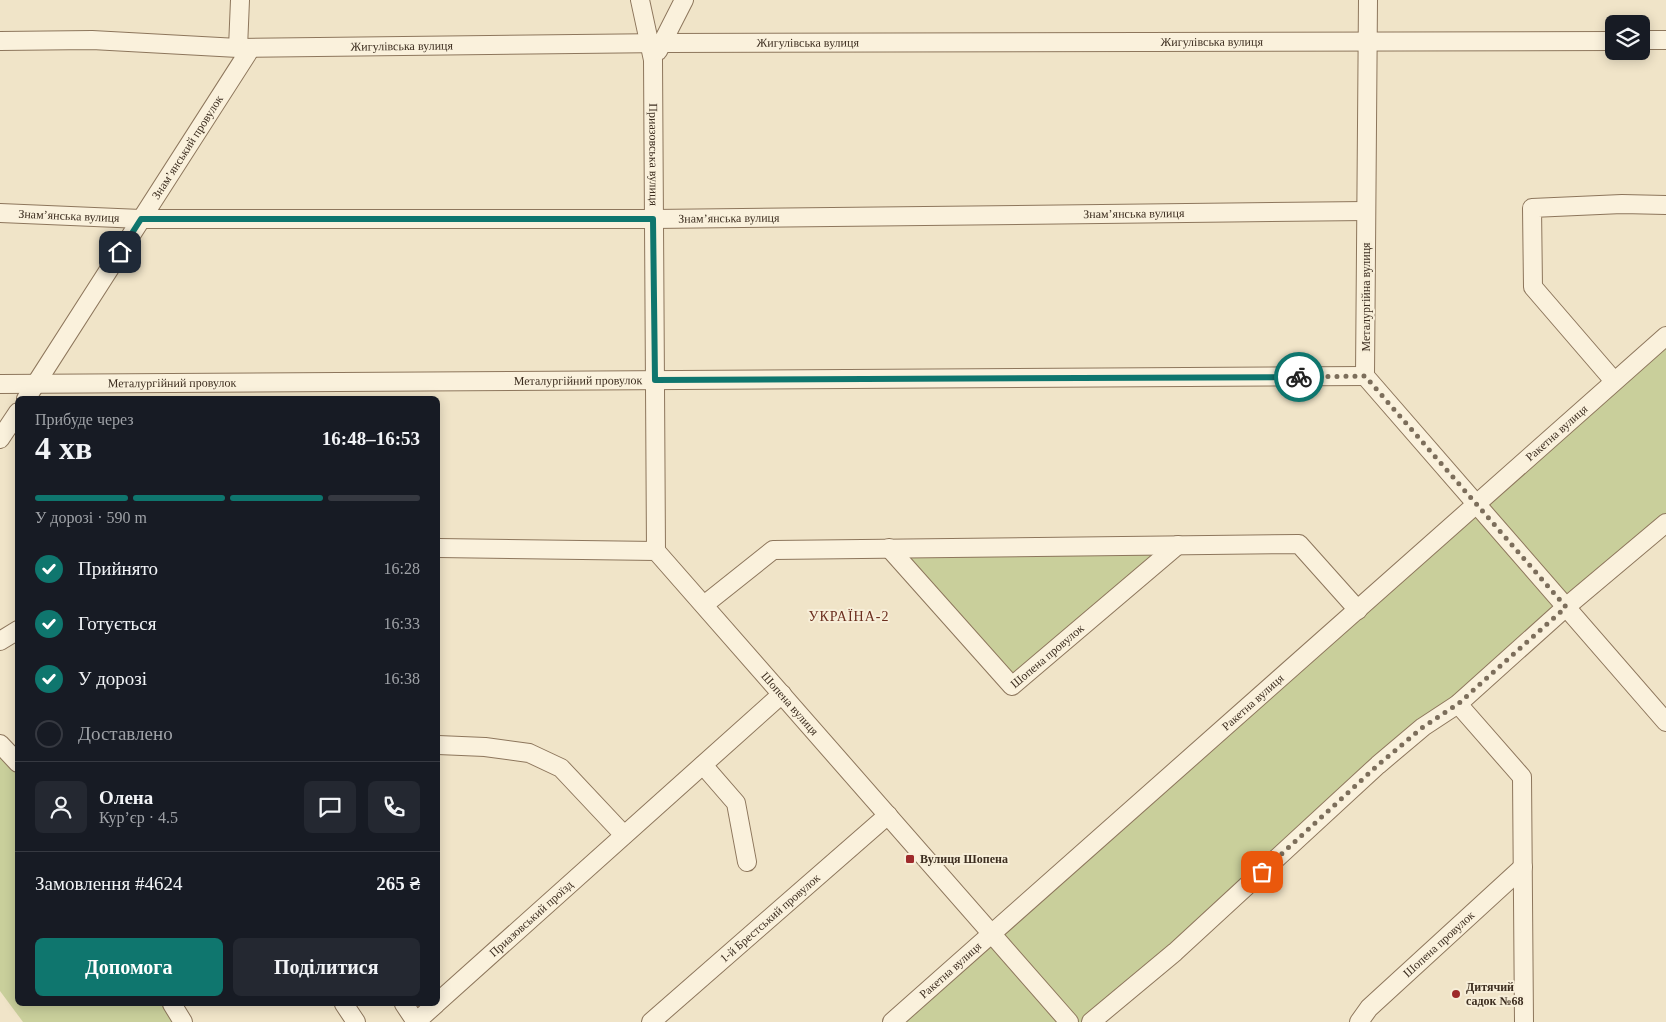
<!DOCTYPE html>
<html lang="uk">
<head>
<meta charset="utf-8">
<style>
	:root { --surface:#171b24; --page:#242831; --text:#f1f3f6; --muted:#9ea1a6; --line:#363941; --accent:#0f766e }
	body { margin:0; font-family:Georgia,serif; background:var(--page); color:var(--text); height:100vh; display:flex; flex-direction:column; font-size:19px; white-space:nowrap }
	* { box-sizing:border-box; margin:0 }
	p { font-size:16px; color:var(--muted) }
	.icon { flex:none; width:28px; height:28px; fill:none; stroke:currentColor; stroke-width:2; stroke-linecap:round; stroke-linejoin:round }
	.map { position:relative; flex:1; overflow:hidden }
	.details { position:absolute; left:15px; top:396px; width:425px; height:610px; display:flex; flex-direction:column; background:var(--surface); border-radius:8px; box-shadow:0 2px 12px #0003 }
	.details>* { flex:none }
	.controls { position:absolute; left:1605px; top:15px; display:grid; gap:10px }
	.controls a { display:grid; place-items:center; width:45px; height:45px; border-radius:8px; background:var(--surface); box-shadow:0 2px 12px #0003; font-size:25px }
	.pin { position:absolute; display:grid; place-items:center; width:42px; height:42px; color:#fff; margin:-21px; border-radius:10px; box-shadow:0 2px 8px #0006 }
	.courier { position:absolute; display:grid; place-items:center; width:50px; height:50px; margin:-25px; border:4px solid #0f766e; border-radius:50%; background:#fff; color:#222; box-shadow:0 1px 6px #0007 }
	.overview em { font-style:normal; font-weight:700 }
	.overview div { display:flex; flex-direction:column-reverse }
	.overview { display:flex; align-items:center; justify-content:space-between; height:85px; padding:0 20px }
	h1 { font-size:32px; font-weight:700; line-height:38px }
	.bar { display:grid; grid-template-columns:repeat(4,1fr); gap:8px 5px; align-content:center; height:60px; padding:0 20px }
	.bar i { height:6px; border-radius:4px; background:var(--line) }
	.bar .active { background:var(--accent) }
	.bar p { grid-column:span 4 }
	.line { display:flex; align-items:center; gap:12px; padding:0 20px; border-top:1px solid var(--line) }
	.line div { flex:1 }
	.round { display:grid; place-items:center; flex:none; width:52px; height:52px; border-radius:8px; background:var(--page) }
	ol { padding:0 20px; list-style:none }
	li { display:flex; align-items:center; gap:15px; height:55px }
	li p { margin-inline-start:auto }
	li .icon { padding:5px; border-radius:50%; background:var(--accent); color:#fff; stroke-width:4 }
	li:last-child { color:var(--muted) }
	li i { width:28px; height:28px; border:2px solid var(--line); border-radius:50% }
	.primary-button { display:flex; gap:10px; margin-top:auto; padding:10px 20px }
	.primary-button a { flex:1; height:58px; border-radius:8px; background:var(--accent); color:#fff; font-size:20px; font-weight:700; line-height:58px; text-align:center }
	.primary-button a+a { background:var(--page); color:var(--text) }
	.map>svg:first-child { display:block }
	.green { fill:#c9cf9b }
	.lines { fill:none; stroke-linecap:round; stroke-linejoin:round }
	.minor-casing { stroke:#8d765c; stroke-width:20 }
	.minor { stroke:#faf1dc; stroke-width:18 }
	.done { stroke:#7c6e5b; stroke-width:5; stroke-dasharray:0 9 }
	.route { stroke:#0f766e; stroke-width:6 }
	.poi-dot { fill:#9e2a2b; stroke:#f7eed8; stroke-width:2 }
	.labels { text-anchor:middle; stroke-width:4; stroke-linejoin:round; paint-order:stroke }
	.street-label { font-size:12px; fill:#3d2e20; stroke:#f7eed8 }
	.poi-label { font-size:12px; font-weight:bold; fill:#3d2e20; stroke:#f7eed8; text-anchor:start }
	.neighbourhood-label { font-size:14px; letter-spacing:1px; fill:#6b2e1e; stroke:#f7eed8 }
</style>
</head>
<body>
<div class="map">
<svg width="1666" height="1022" viewBox="0 0 1666 1022">
	<rect width="100%" height="100%" fill="#f0e4c8"/>
	<!-- green -->
	<path class="green" d="M 1666,344 L 1666,517 L 1157,960 L 1081,1022 L 904,1022 Z
		M 1156,553 L 1013,675 L 907,556 Z
		M 0,753 L 17,772 L 18,1004 L 165,1004 L 177,1022 L 23,1022 L 0,991 Z"/>
	<g class="lines">
		<defs>
			<g id="minor">
				<path id="s1" d="M 640,0 L 653,60 L 656,551"/>
				<path d="M 1368,0 L 1365,376 L 1666,722"/>
				<path d="M 1641,40 L 1666,40"/>
				<path id="s2" d="M 0,41 L 92,40 L 238,48 L 666,43 L 1614,41"/>
				<path d="M 238,48 L 240,0"/>
				<path d="M 658,51 L 684,0"/>
				<path id="s3" d="M 0,213 L 141,219 L 653,219 L 1366,211"/>
				<path d="M 1614,381 L 1533,287 L 1532,208 L 1622,204 L 1666,205"/>
				<path id="s4" d="M 0,384 L 1365,376"/>
				<path id="s5" d="M 26,399 L 251,48"/>
				<path d="M 0,439 L 18,412"/>
				<path id="s6" d="M 438,548 L 656,551 L 1069,1022"/>
				<path id="s7" d="M 889,548 L 1012,686 L 1178,545"/>
				<path d="M 704,605 L 773,550 L 1299,544 L 1358,610"/>
				<path d="M 0,641 L 18,630"/>
				<path d="M 1458,704 L 1522,777 L 1524,1022"/>
				<path d="M 0,744 L 18,763"/>
				<path d="M 438,745 L 485,747 L 529,753 L 561,768 L 624,835"/>
				<path d="M 703,765 L 736,803 L 747,862"/>
				<path id="s8" d="M 438,1002 L 782,694"/>
				<path d="M 172,1004 L 183,1022"/>
				<path d="M 344,1004 L 356,1022"/>
				<path d="M 404,1004 L 416,1022"/>
				<path d="M 416,1022 L 436,1004"/>
				<path id="s9" d="M 651,1022 L 888,815"/>
				<path id="s10" d="M 892,1022 L 1666,336"/>
				<path d="M 1091,1022 L 1175,952 L 1378,765 L 1423,727 L 1458,704 L 1566,607 L 1666,523"/>
				<path id="s11" d="M 1359,1022 L 1369,1008 L 1523,867"/>
			</g>
		</defs>
		<!-- minor casing -->
		<use href="#minor" class="minor-casing"/>
		<!-- minor -->
		<use href="#minor" class="minor"/>
	</g>
	<g class="lines">
		<!-- done -->
		<path class="done" d="M 1262,872 L 1378,765 L 1423,727 L 1458,704 L 1566,607 L 1365,376 L 1299,377"/>
		<!-- route -->
		<path class="route" d="M 120,252 L 141,219 L 653,219 L 655,380 L 1299,377"/>
	</g>
	<!-- markers -->
	<g class="poi-dot">
		<rect x="905" y="854" width="10" height="10" rx="2.5"/>
		<circle cx="1456" cy="994" r="5"/>
	</g>
	<g class="labels">
		<!-- street labels -->
		<g class="street-label">
			<text dy="4" stroke="none"><textPath href="#s2" startOffset="1212">Жигулівська вулиця</textPath></text>
			<text dy="4" stroke="none"><textPath href="#s2" startOffset="808">Жигулівська вулиця</textPath></text>
			<text dy="4" stroke="none"><textPath href="#s2" startOffset="402">Жигулівська вулиця</textPath></text>
			<text dy="4" stroke="none"><textPath href="#s5" startOffset="299">Знам’янський провулок</textPath></text>
			<text dy="4" stroke="none"><textPath href="#s1" startOffset="156">Приазовська вулиця</textPath></text>
			<text dy="4" stroke="none"><textPath href="#s3" startOffset="1134">Знам’янська вулиця</textPath></text>
			<text dy="4" stroke="none"><textPath href="#s3" startOffset="69">Знам’янська вулиця</textPath></text>
			<text dy="4" stroke="none"><textPath href="#s3" startOffset="729">Знам’янська вулиця</textPath></text>
			<text transform="translate(1366 297) rotate(-90)" y="4">Металургійна вулиця</text>
			<text dy="4" stroke="none"><textPath href="#s4" startOffset="578">Металургійний провулок</textPath></text>
			<text dy="4" stroke="none"><textPath href="#s4" startOffset="172">Металургійний провулок</textPath></text>
			<text dy="4" stroke="none"><textPath href="#s10" startOffset="888">Ракетна вулиця</textPath></text>
			<text dy="4" stroke="none"><textPath href="#s7" startOffset="231">Шопена провулок</textPath></text>
			<text dy="4" stroke="none"><textPath href="#s10" startOffset="482">Ракетна вулиця</textPath></text>
			<text dy="4" stroke="none"><textPath href="#s6" startOffset="421">Шопена вулиця</textPath></text>
			<text dy="4" stroke="none"><textPath href="#s9" startOffset="158">1-й Брестський провулок</textPath></text>
			<text dy="4" stroke="none"><textPath href="#s8" startOffset="125">Приазовський проїзд</textPath></text>
			<text dy="4" stroke="none"><textPath href="#s11" startOffset="112">Шопена провулок</textPath></text>
			<text dy="4" stroke="none"><textPath href="#s10" startOffset="78">Ракетна вулиця</textPath></text>
		</g>
		<!-- poi labels -->
		<g class="poi-label">
			<text x="920" y="863">Вулиця Шопена</text>
			<text x="1466" y="991">Дитячий<tspan x="1466" dy="14">садок №68</tspan></text>
		</g>
		<!-- neighbourhood labels -->
		<g class="neighbourhood-label">
			<text x="849" y="621">УКРАЇНА-2</text>
		</g>
	</g>
</svg>
<div class="controls">
<a><svg class="icon" aria-label="layers" viewBox="0 0 24 24"><path d="M12 4l9 5-9 5-9-5zM3 14l9 5 9-5"/></svg></a>
</div>
<div class="pin" style="left:1262px;top:872px;background:#ea580c"><svg class="icon" aria-label="bag" viewBox="0 0 24 24"><path d="M5 8h14l-1 12H6zM9 8a3 3 0 0 1 6 0"/></svg></div>
<div class="pin" style="left:120px;top:252px;background:#1f2937"><svg class="icon" aria-label="home" viewBox="0 0 24 24"><path d="M3 11l9-7 9 7M6 9v11h12V9"/></svg></div>
<div class="courier" style="left:1299px;top:377px"><svg class="icon" aria-label="bike" viewBox="0 0 24 24"><circle cx="6" cy="16" r="4"/><circle cx="18" cy="16" r="4"/><path d="M6 16l4-8h5l3 8M10 8l3 8H6M13 5h3"/></svg></div>
<section class="details">
<div class="overview"><div><h1>4 хв</h1><p>Прибуде через</p></div><em>16:48–16:53</em></div>
<div class="bar"><i class="active"></i><i class="active"></i><i class="active"></i><i></i><p>У дорозі · 590 m</p></div>
<ol>
<li><svg class="icon" aria-label="check" viewBox="0 0 24 24"><path d="M5 12l5 5 9-10"/></svg>Прийнято<p>16:28</p></li>
<li><svg class="icon" aria-label="check" viewBox="0 0 24 24"><path d="M5 12l5 5 9-10"/></svg>Готується<p>16:33</p></li>
<li><svg class="icon" aria-label="check" viewBox="0 0 24 24"><path d="M5 12l5 5 9-10"/></svg>У дорозі<p>16:38</p></li>
<li><i></i>Доставлено</li>
</ol>
<div class="line" style="height:90px"><a class="round"><svg class="icon" aria-label="person" viewBox="0 0 24 24"><circle cx="12" cy="8" r="4"/><path d="M4 21q1-7 8-7t8 7"/></svg></a><div><b>Олена</b><p>Кур’єр · 4.5</p></div><a class="round"><svg class="icon" aria-label="chat" viewBox="0 0 24 24"><path d="M4 5h16v11H9l-5 4z"/></svg></a><a class="round"><svg class="icon" aria-label="phone" viewBox="0 0 24 24"><path d="M5 4h4l2 5-3 2q2 4 5 5l2-3 5 2v4C11 20 4 13 5 4z"/></svg></a></div>
<div class="line" style="height:65px"><div>Замовлення #4624</div><b>265 ₴</b></div>
<div class="primary-button"><a>Допомога</a><a>Поділитися</a></div>
</section>
</div>
</body>
</html>
